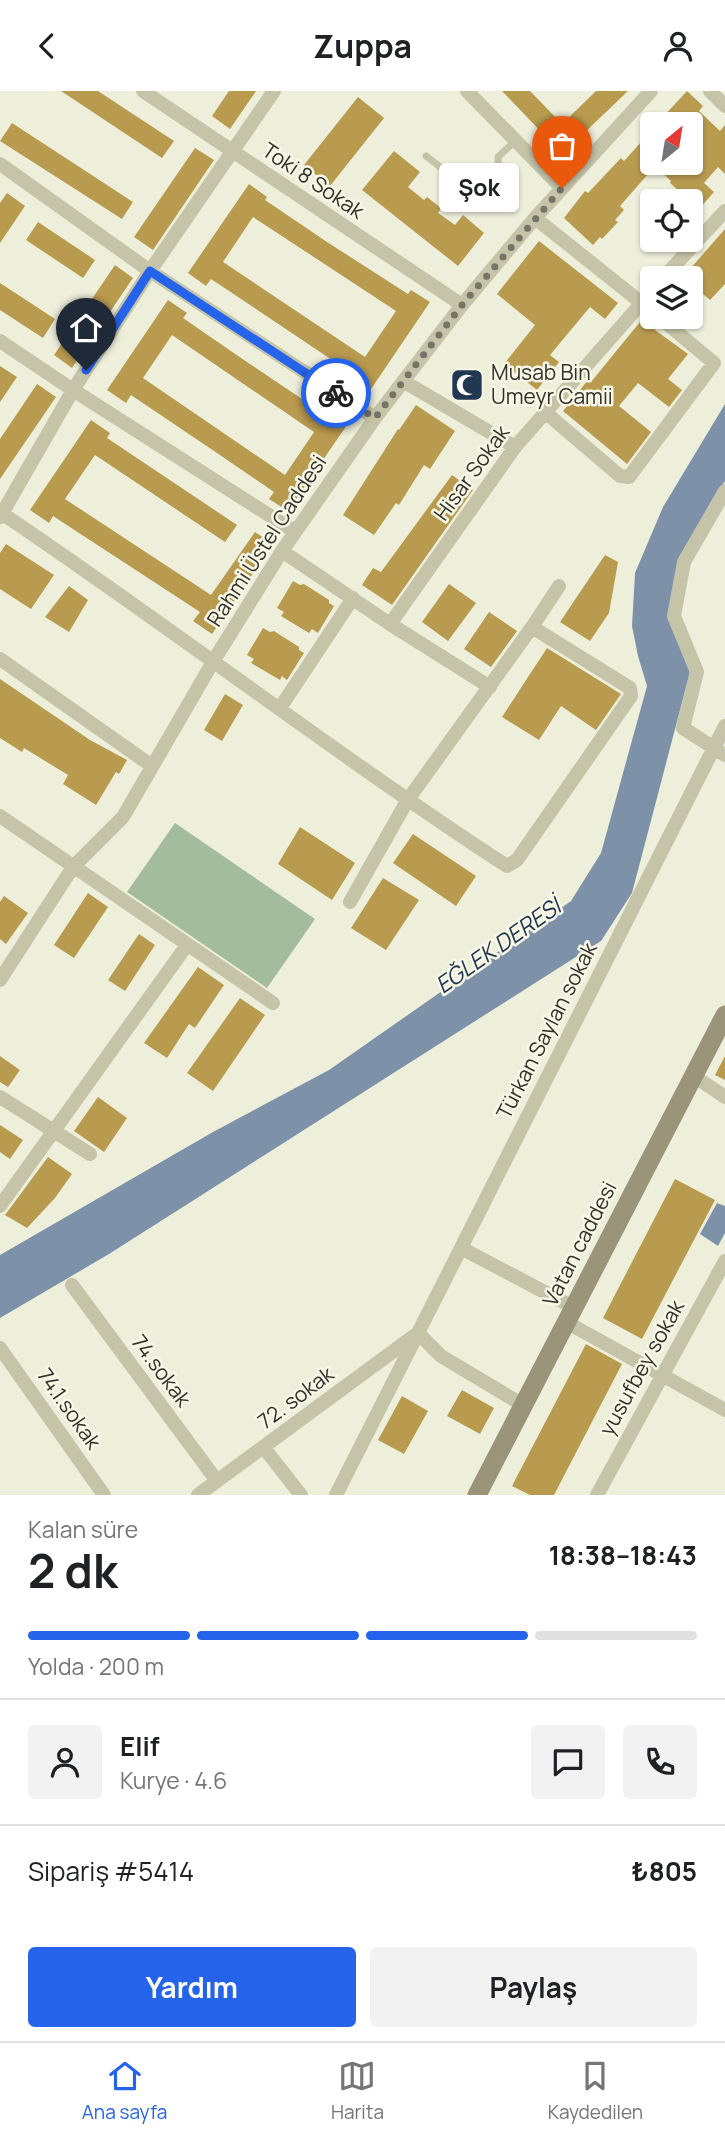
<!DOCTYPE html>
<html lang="tr">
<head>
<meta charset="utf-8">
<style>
	:root { --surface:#fff; --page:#f2f2f2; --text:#202124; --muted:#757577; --line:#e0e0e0; --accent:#2563eb }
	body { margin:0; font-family:Manrope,sans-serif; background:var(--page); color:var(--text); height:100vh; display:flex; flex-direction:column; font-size:26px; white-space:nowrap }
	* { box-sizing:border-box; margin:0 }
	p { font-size:23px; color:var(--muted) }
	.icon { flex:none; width:38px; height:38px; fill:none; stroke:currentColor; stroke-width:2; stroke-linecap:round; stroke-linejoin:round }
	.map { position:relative; height:1404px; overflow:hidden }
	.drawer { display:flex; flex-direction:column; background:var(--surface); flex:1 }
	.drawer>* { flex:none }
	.needle { width:46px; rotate:30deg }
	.controls { position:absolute; left:640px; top:21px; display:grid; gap:14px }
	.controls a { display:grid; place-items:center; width:63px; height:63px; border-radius:7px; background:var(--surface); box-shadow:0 2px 5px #0004; font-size:35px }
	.pin { position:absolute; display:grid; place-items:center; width:60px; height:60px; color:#fff; margin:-72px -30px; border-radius:50% 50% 50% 0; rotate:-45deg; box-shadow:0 0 7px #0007 }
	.pin .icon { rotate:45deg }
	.courier { position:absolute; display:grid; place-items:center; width:70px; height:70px; margin:-35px; border:5px solid #2563eb; border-radius:50%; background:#fff; color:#222; box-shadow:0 2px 9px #0007 }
	.bubble { position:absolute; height:49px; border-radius:7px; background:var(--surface); box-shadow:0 2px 5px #0004; font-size:23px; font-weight:700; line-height:49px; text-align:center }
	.headline em { font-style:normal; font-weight:700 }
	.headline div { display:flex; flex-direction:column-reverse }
	.headline { display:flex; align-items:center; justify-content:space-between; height:119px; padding:0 28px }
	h1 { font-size:46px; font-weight:700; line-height:52px }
	.bar { display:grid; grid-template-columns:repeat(4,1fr); gap:10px 7px; align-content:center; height:84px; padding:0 28px }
	.bar i { height:9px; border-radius:5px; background:var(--line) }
	.bar .active { background:var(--accent) }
	.bar p { grid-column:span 4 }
	.line { display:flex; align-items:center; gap:18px; padding:0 28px; border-top:2px solid var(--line) }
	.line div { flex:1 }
	.round { display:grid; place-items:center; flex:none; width:74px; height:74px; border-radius:7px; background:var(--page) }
	.action { display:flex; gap:14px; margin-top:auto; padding:14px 28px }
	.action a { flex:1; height:80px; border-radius:7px; background:var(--accent); color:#fff; font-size:28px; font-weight:700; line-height:80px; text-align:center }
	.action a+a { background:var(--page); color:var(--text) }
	header { display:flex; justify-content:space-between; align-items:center; height:91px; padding:0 28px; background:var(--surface); font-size:32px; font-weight:700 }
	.menu { display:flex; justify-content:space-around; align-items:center; height:98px; border-top:2px solid var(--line); background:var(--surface); font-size:19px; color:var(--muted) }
	.menu a { display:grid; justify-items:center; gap:4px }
	.menu .active { color:var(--accent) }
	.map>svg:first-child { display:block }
	.green { fill:#a3bc9d }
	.water { fill:#7d92a9 }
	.building { fill:#b99b4f; fill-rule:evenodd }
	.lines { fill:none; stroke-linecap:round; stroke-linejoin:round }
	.lane { stroke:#c5c4a8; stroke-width:7 }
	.street { stroke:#c5c4a8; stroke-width:14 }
	.secondary { stroke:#99947a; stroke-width:19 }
	.done { stroke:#747467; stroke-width:7; stroke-dasharray:0 12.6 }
	.route { stroke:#2563eb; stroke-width:9 }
	.labels { text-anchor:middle; stroke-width:5; stroke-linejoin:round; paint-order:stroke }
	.street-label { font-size:21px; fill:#333128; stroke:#f7f7e7 }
	.poi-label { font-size:21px; fill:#333128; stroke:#f7f7e7; text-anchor:start }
	.water-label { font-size:23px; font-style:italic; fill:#223750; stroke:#f7f7e7 }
</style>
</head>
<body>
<header><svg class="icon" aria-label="back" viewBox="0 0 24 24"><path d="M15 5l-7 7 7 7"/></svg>Zuppa<svg class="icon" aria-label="person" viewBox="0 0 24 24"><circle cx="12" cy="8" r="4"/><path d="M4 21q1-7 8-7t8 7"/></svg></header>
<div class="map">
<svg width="725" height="1404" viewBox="0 0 725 1404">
	<rect width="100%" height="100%" fill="#eeefdb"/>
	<!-- green -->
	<path class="green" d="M 175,732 L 315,828 L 267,897 L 127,801 Z"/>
	<!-- water -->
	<path class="water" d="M 725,313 L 725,390 L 708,418 L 669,525 L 690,581 L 632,802 L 601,850 L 109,1163 L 0,1227 L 0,1164 L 213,1041 L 329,979 L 571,810 L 601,762 L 647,595 L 638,565 L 632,535 L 635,482 L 663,416 Z
		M 717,1112 L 725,1115 L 725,1142 L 718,1155 L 700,1143 Z"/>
	<!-- building -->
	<path class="building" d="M 61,0 L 98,0 L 174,50 L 162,67 Z
		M 229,0 L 256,0 L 230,38 L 212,25 Z
		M 502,0 L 530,0 L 562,33 L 596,0 L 628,0 L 559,66 L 544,50 L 547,47 Z
		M 687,0 L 703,15 L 699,20 L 720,40 L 725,34 L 725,83 L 718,76 L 704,92 L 714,101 L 699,118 L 670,92 L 671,90 L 655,75 L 620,115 L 624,119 L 615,129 L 618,131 L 602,148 L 600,146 L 593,154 L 564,127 L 585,100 L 588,102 L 621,67 L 624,70 L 653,38 L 653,72 L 691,72 L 691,68 L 702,57 L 691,47 L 691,33 L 669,33 L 662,27 Z
		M 358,6 L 384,27 L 330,95 L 304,74 Z
		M 12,32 L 133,111 L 122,128 L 0,50 Z
		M 195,57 L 214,69 L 153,159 L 134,146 Z
		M 394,60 L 420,81 L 408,96 L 424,109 L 427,106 L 441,117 L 438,122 L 455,134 L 463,124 L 484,142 L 458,175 L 362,99 Z
		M 249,93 L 267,106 L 265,109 L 327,151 L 408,203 L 411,199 L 430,211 L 369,301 L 350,288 L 353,283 L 211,188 L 206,195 L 188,182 ZM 253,126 L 396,220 L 365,266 L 223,171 Z
		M 7,102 L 25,115 L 0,152 L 0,112 Z
		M 38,131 L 95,169 L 83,187 L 26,149 Z
		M 725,138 L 725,193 L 710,209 L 691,193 L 691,187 L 682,187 Z
		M 539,150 L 618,212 L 605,228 L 590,216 L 550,264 L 559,271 L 537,299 L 504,273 L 535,234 L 497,203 Z
		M 115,174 L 133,187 L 72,277 L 54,264 Z
		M 0,192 L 55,228 L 43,247 L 0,219 Z
		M 168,209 L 187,222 L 183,227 L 241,267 L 326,324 L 330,318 L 349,331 L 288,420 L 269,408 L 274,401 L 217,362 L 131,304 L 126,312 L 107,299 ZM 172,244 L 314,341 L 285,384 L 143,287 Z
		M 644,226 L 657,237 L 655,239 L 688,263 L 668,288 L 682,299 L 669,316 L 638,292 L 619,315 L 651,341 L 627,373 L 563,320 L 588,289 L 591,291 Z
		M 0,275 L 17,286 L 0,311 Z
		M 458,279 L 476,280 L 476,308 L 457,308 Z
		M 37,293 L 56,306 L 0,388 L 0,348 Z
		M 416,314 L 455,340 L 430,378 L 424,374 L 399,414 L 396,412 L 374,444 L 343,424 L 398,338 L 399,339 Z
		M 91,329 L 110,342 L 107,347 L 237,434 L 225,451 L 95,364 L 65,408 L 211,504 L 255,441 L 273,453 L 212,543 L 193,530 L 200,521 L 53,425 L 49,432 L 30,419 Z
		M 452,384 L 473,399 L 392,514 L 362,494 L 373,477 L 381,481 Z
		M 6,453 L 54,484 L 31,518 L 0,498 L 0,462 Z
		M 605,464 L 618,471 L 609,522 L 590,550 L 560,531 Z
		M 293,490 L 300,494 L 304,493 L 329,509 L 329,512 L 334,515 L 318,542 L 312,538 L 309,542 L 281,525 L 284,521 L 277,517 Z
		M 449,493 L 476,512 L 448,550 L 422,531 Z
		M 69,495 L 88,509 L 69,541 L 45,526 Z
		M 489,521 L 517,540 L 491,576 L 464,558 Z
		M 263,537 L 270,541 L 274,540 L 299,556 L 299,559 L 304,562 L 287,589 L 282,585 L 280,589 L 251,572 L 254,568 L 247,564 Z
		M 547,557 L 621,603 L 596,639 L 561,615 L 539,649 L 502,626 Z
		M 0,588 L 90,649 L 127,669 L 119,683 L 116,681 L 96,714 L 63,693 L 68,684 L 24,657 L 22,661 L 0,647 Z
		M 225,603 L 243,614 L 222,650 L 204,639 Z
		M 300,736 L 355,772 L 332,809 L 278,773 Z
		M 413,743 L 476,785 L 456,815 L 393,772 Z
		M 383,787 L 419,809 L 386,859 L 351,837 Z
		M 88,802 L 108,816 L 74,867 L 54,854 Z
		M 4,805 L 28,822 L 6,853 L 0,848 L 0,811 Z
		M 139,843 L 155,854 L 125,900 L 108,889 Z
		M 198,876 L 224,894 L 195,937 L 189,933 L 167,967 L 144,952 Z
		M 240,907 L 265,924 L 213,1000 L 187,982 Z
		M 0,965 L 20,979 L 8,996 L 0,991 Z
		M 725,965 L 725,989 L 715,984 Z
		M 98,1006 L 127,1027 L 104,1061 L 74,1040 Z
		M 0,1034 L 23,1049 L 10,1068 L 0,1061 Z
		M 48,1066 L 72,1083 L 55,1107 L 27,1137 L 5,1124 Z
		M 675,1088 L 715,1109 L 642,1248 L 603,1227 Z
		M 586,1253 L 622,1273 L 554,1404 L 530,1404 L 512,1395 Z
		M 462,1299 L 494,1317 L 480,1343 L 447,1325 Z
		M 402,1305 L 428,1320 L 404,1363 L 378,1349 Z"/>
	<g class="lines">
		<!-- lane -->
		<path class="lane" d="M 426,65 L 480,107 C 504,89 498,92 498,66 L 515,50"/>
		<!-- street -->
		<path class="street" d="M 143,0 L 462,214
			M 467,0 L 562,97
			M 710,0 L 725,15
			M 0,73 L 150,180 L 375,327
			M 535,127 L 653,221
			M 663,187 L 725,120
			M 0,250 L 73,299 L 294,440
			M 403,290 L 515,356
			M 545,321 L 620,385 L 629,386 L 714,272 L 659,226
			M 725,400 L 684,471 L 674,525 L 697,581 L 683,637 L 725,664
			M 0,421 C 171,536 335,663 507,775 L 517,769 L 631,605 L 630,597 L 532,536
			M 0,426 L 73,299 L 150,180 L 274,0
			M 282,460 L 390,533 L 490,596
			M 390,533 L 515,356 L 653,199
			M 0,568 L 152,675
			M 280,617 L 353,507
			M 0,725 L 273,912
			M 350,811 L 407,710 L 532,536 L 559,495
			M 0,889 L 73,776 L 123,726 L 214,569 L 282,460 L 375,327 L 462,214 L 535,127 L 651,0
			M 694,985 L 725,1006
			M 0,1006 L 90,1063
			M 0,1115 L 187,854
			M 461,1157 L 573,1216
			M 72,1194 L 217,1390
			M 566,1231 L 725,1319
			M 418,1242 L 441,1265 L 523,1314
			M 0,1257 L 104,1404
			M 264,1357 L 301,1404
			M 198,1404 L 414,1245
			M 336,1404 L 725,635
			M 597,1404 L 725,1170"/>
		<!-- secondary -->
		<path class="secondary" d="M 477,1404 L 725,924"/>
	</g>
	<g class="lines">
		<!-- done -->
		<path class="done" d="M 336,302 L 375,327 L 462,214 L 562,97"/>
		<!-- route -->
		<path class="route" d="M 86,279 L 150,180 L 336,302"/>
	</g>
	<!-- icons -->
	<defs>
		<symbol id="mosque-square" viewBox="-11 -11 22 22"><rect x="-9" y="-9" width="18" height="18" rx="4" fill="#223750" stroke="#f7f7e7"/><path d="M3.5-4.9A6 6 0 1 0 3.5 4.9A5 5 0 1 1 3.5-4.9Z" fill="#fff"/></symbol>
	</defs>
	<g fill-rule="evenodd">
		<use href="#mosque-square" x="448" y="275" width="38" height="38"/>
	</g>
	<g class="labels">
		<!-- street labels -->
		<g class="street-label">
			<text transform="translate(313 90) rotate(34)" y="7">Toki 8 Sokak</text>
			<text transform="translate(472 382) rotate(-54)" y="7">Hisar Sokak</text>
			<text transform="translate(267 450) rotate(-57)" y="7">Rahmi Üstel Caddesi</text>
			<text transform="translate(547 940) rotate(-63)" y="7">Türkan Saylan sokak</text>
			<text transform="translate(580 1153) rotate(-63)" y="7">Vatan caddesi</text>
			<text transform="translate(642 1277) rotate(-61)" y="7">yusufbey sokak</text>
			<text transform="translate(161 1280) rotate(53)" y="7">74.sokak</text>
			<text transform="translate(296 1307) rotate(-37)" y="7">72. sokak</text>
			<text transform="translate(69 1318) rotate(55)" y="7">74.1.sokak</text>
		</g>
		<!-- poi labels -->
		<g class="poi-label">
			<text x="491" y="289">Musab Bin<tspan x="491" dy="24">Umeyr Camii</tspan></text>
		</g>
		<!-- water labels -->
		<g class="water-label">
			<text transform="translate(498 855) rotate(-35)" y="8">EĞLEK DERESİ</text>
		</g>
	</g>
</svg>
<div class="controls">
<a><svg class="needle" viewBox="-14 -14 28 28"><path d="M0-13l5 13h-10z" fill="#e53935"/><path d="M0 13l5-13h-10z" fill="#757577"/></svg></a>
<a><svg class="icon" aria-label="locate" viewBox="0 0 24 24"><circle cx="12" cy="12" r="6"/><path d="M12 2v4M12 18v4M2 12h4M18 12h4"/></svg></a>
<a><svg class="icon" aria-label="layers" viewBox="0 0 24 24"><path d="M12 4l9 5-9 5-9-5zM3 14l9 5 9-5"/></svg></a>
</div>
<div class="pin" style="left:562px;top:97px;background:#ea580c"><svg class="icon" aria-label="bag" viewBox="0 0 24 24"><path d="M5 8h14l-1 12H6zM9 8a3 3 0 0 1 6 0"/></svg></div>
<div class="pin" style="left:86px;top:279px;background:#1f2937"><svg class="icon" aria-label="home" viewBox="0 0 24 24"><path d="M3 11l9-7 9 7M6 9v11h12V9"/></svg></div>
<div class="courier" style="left:336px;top:302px"><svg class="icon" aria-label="bike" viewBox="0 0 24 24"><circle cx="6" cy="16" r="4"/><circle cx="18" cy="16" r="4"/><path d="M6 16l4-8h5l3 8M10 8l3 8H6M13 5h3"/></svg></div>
<div class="bubble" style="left:439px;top:72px;width:80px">Şok</div>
</div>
<section class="drawer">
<div class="headline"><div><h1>2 dk</h1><p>Kalan süre</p></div><em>18:38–18:43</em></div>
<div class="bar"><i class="active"></i><i class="active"></i><i class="active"></i><i></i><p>Yolda · 200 m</p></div>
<div class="line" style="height:126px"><a class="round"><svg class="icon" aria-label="person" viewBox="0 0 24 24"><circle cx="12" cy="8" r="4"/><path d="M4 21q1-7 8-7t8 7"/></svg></a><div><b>Elif</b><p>Kurye · 4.6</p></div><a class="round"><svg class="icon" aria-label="chat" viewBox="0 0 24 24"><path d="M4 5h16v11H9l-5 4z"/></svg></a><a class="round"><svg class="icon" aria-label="phone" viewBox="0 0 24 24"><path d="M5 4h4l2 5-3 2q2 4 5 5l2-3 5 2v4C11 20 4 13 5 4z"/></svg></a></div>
<div class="line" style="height:91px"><div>Sipariş #5414</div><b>₺805</b></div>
<div class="action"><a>Yardım</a><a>Paylaş</a></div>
</section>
<nav class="menu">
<a class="active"><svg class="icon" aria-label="home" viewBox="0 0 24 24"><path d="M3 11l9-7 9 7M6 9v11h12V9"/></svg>Ana sayfa</a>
<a><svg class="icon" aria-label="map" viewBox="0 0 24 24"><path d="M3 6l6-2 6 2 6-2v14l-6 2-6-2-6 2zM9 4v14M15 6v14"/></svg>Harita</a>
<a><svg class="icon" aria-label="saved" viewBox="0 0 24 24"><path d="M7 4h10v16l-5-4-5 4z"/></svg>Kaydedilen</a>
</nav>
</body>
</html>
